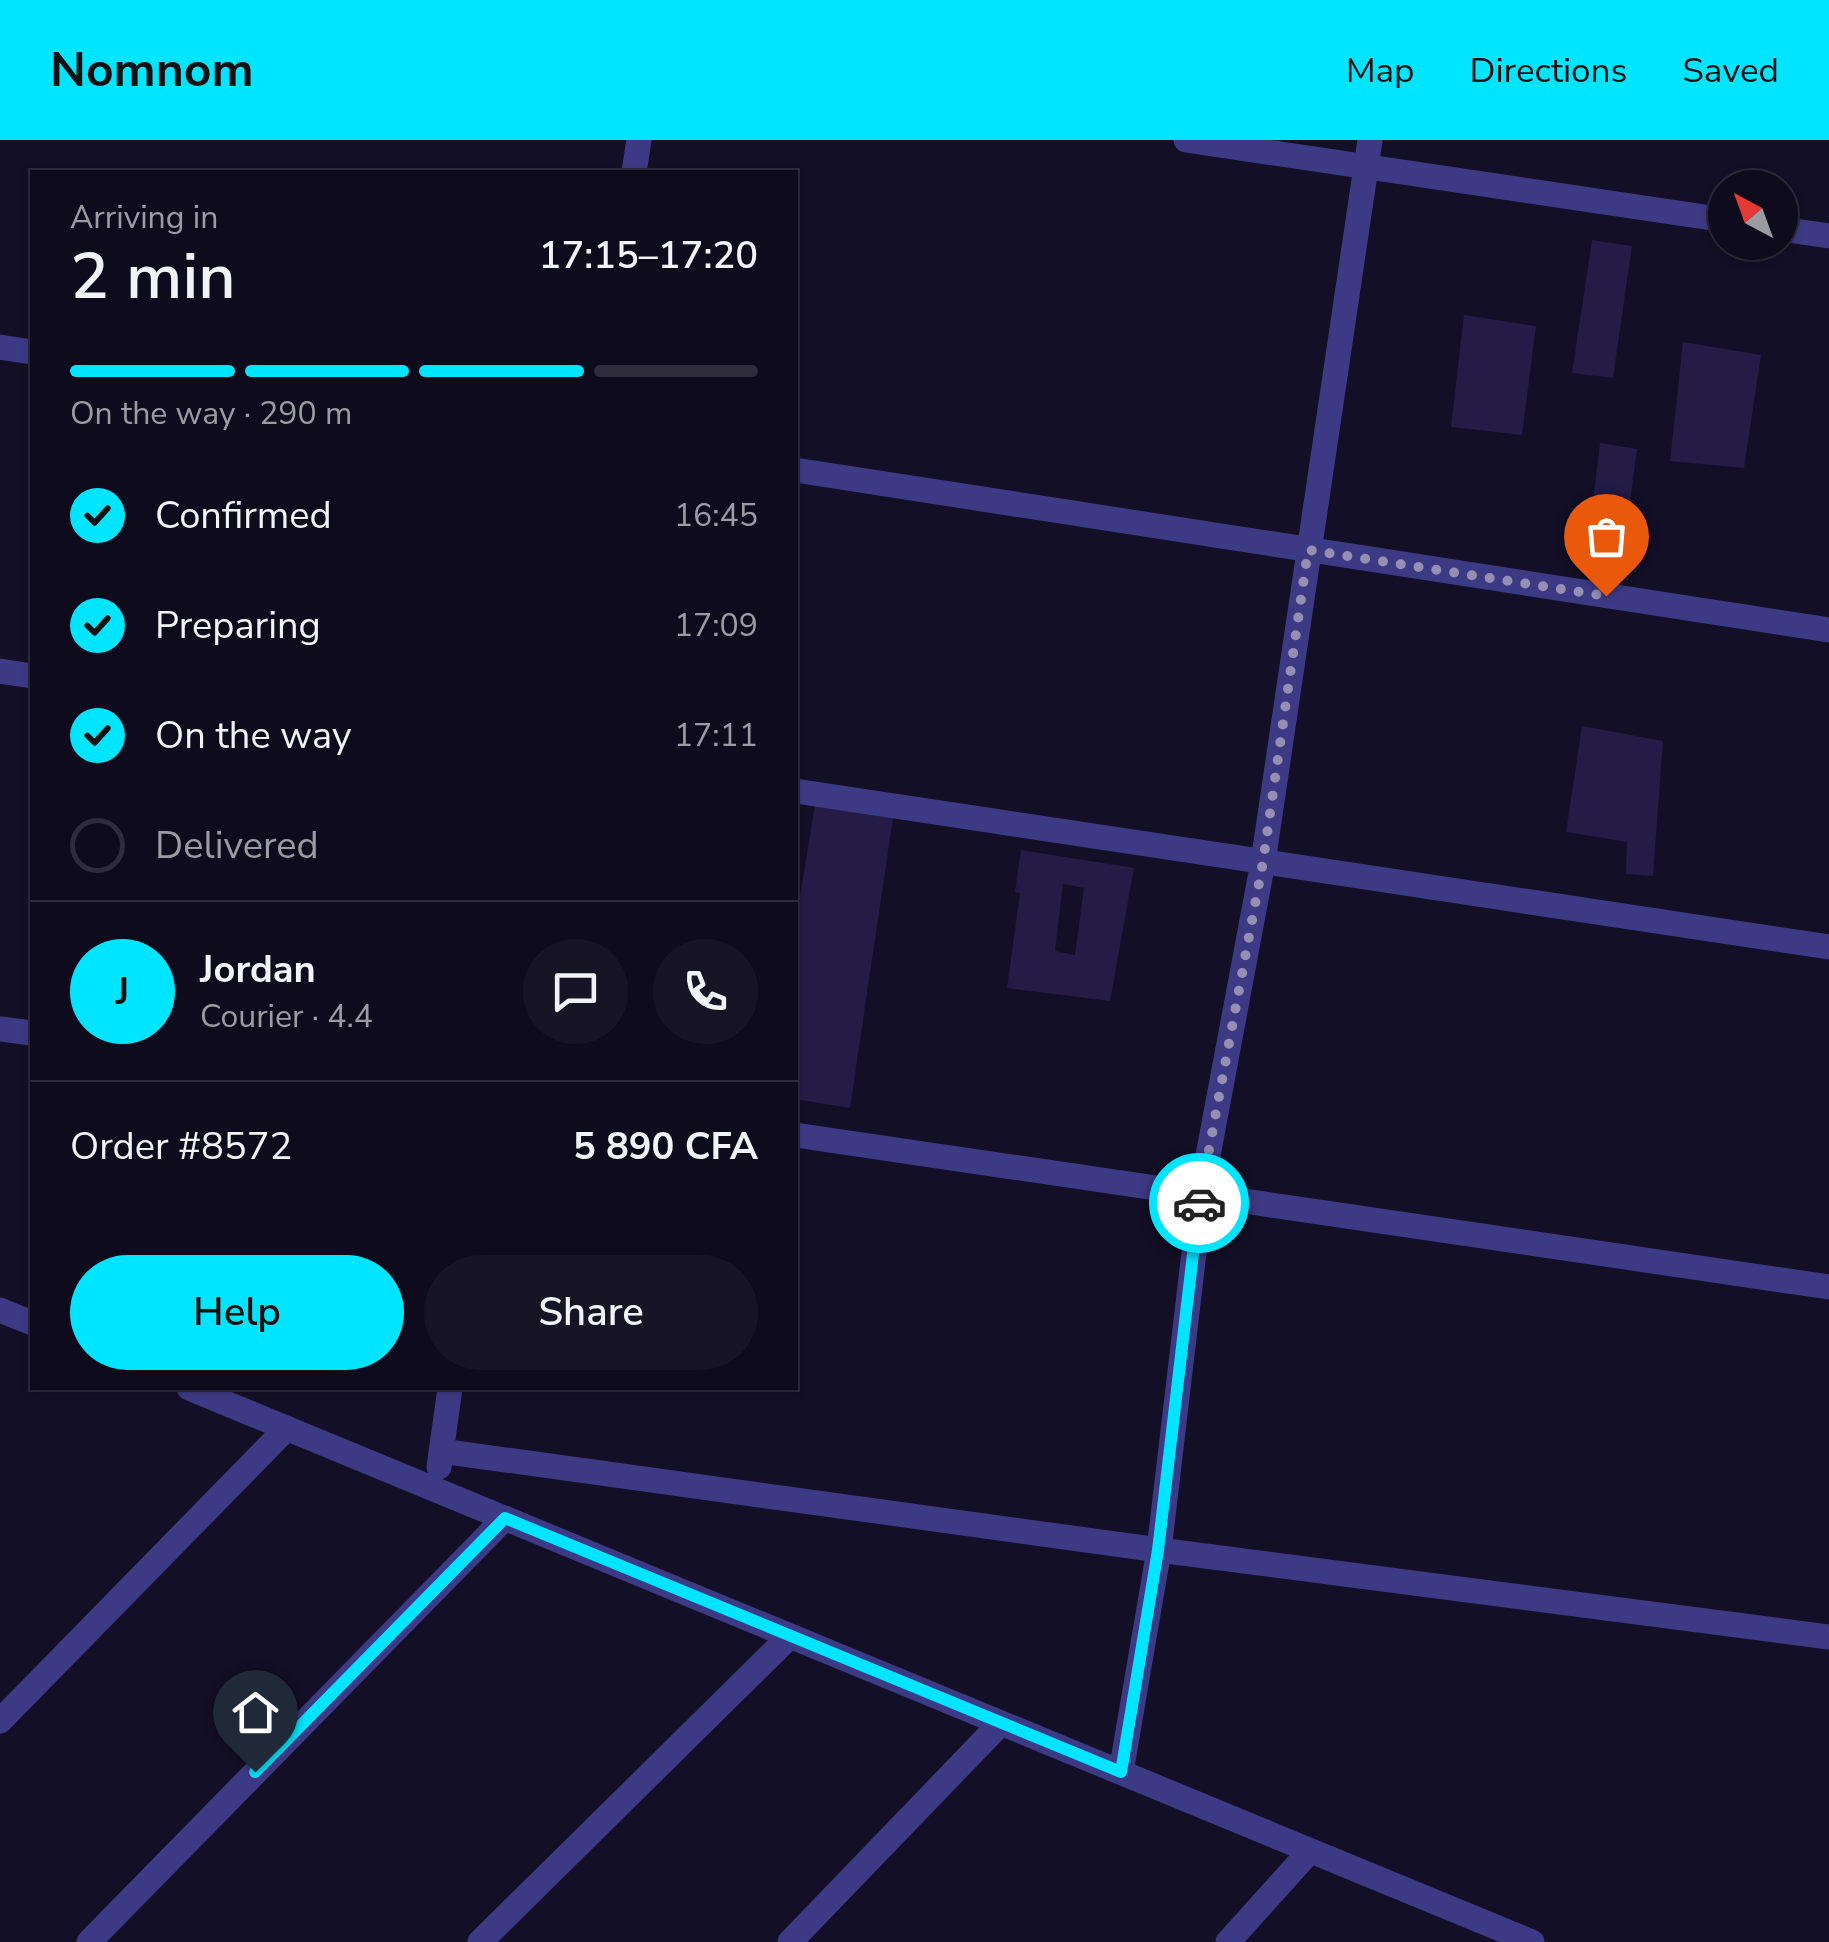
<!DOCTYPE html>
<html lang="en">
<head>
<meta charset="utf-8">
<style>
	:root { --surface:#0e0b1c; --page:#171425; --text:#f1f3f6; --muted:#9b9ba3; --line:#2e2b3b; --accent:#00e5ff }
	body { margin:0; font-family:"Nunito Sans",sans-serif; background:var(--page); color:var(--text); height:100vh; display:flex; flex-direction:column; font-size:38px; white-space:nowrap }
	* { box-sizing:border-box; margin:0 }
	p { font-size:32px; color:var(--muted) }
	.icon { flex:none; width:55px; height:55px; fill:none; stroke:currentColor; stroke-width:2; stroke-linecap:round; stroke-linejoin:round }
	.map { position:relative; flex:1; overflow:hidden }
	.panel { position:absolute; left:30px; top:30px; width:768px; height:1220px; display:flex; flex-direction:column; background:var(--surface); border-radius:0px; box-shadow:0 2px 8px #0004,0 0 0 2px var(--line) }
	.panel>* { flex:none }
	.needle { width:65px; rotate:319deg }
	.buttons { position:absolute; left:1708px; top:30px; display:grid; gap:20px }
	.buttons a { display:grid; place-items:center; width:90px; height:90px; border-radius:50%; background:var(--surface); box-shadow:0 2px 8px #0004,0 0 0 2px var(--line); font-size:50px }
	.pin { position:absolute; display:grid; place-items:center; width:85px; height:85px; color:#fff; margin:-102px -42px; border-radius:50% 50% 50% 0; rotate:-45deg; box-shadow:0 0 10px #0007 }
	.pin .icon { rotate:45deg }
	.courier { position:absolute; display:grid; place-items:center; width:100px; height:100px; margin:-50px; border:8px solid #00e5ff; border-radius:50%; background:#fff; color:#222; box-shadow:0 2px 12px #0007 }
	.summary em { font-style:normal; font-weight:600 }
	.summary div { display:flex; flex-direction:column-reverse }
	.summary { display:flex; align-items:center; justify-content:space-between; height:170px; padding:0 40px }
	h1 { font-size:65px; font-weight:600; line-height:75px }
	.bar { display:grid; grid-template-columns:repeat(4,1fr); gap:15px 10px; align-content:center; height:120px; padding:0 40px }
	.bar i { height:12px; border-radius:8px; background:var(--line) }
	.bar .current { background:var(--accent) }
	.bar p { grid-column:span 4 }
	.line { display:flex; align-items:center; gap:25px; padding:0 40px; border-top:2px solid var(--line) }
	.line div { flex:1 }
	.round { display:grid; place-items:center; flex:none; width:105px; height:105px; border-radius:52px; background:var(--page) }
	ol { padding:0 40px; list-style:none }
	li { display:flex; align-items:center; gap:30px; height:110px }
	li p { margin-inline-start:auto }
	li .icon { padding:10px; border-radius:50%; background:var(--accent); color:#111; stroke-width:4 }
	li:last-child { color:var(--muted) }
	li i { width:55px; height:55px; border:5px solid var(--line); border-radius:50% }
	.action { display:flex; gap:20px; margin-top:auto; padding:20px 40px }
	.action a { flex:1; height:115px; border-radius:60px; background:var(--accent); color:#111; font-size:40px; font-weight:600; line-height:115px; text-align:center }
	.action a+a { background:var(--page); color:var(--text) }
	header { display:flex; align-items:center; gap:60px; box-sizing:border-box; height:140px; padding:0 50px; background:var(--accent); color:#111 }
	header strong { font-size:48px }
	nav { display:flex; gap:55px; margin-inline-start:auto; font-size:35px }
	.map>svg:first-child { display:block }
	.building { fill:#241b47; fill-rule:evenodd }
	.lines { fill:none; stroke-linecap:round; stroke-linejoin:round }
	.minor { stroke:#3d3a85; stroke-width:25 }
	.done { stroke:#948fb3; stroke-width:10; stroke-dasharray:0 18 }
	.route { stroke:#00e5ff; stroke-width:12 }
</style>
</head>
<body>
<header>
<strong>Nomnom</strong>
<nav><a>Map</a><a>Directions</a><a>Saved</a></nav>
</header>
<div class="map">
<svg width="1829" height="1802" viewBox="0 0 1829 1802">
	<rect width="100%" height="100%" fill="#130f26"/>
	<!-- building -->
	<path class="building" d="M 1592,100 L 1632,106 L 1613,238 L 1572,233 Z
		M 1464,175 L 1536,186 L 1522,295 L 1451,287 Z
		M 1683,202 L 1761,215 L 1744,328 L 1670,321 Z
		M 1600,303 L 1637,309 L 1626,393 L 1590,387 Z
		M 1582,586 L 1663,601 L 1653,736 L 1626,734 L 1627,702 L 1566,692 Z
		M 815,664 L 893,678 L 850,968 L 795,959 L 795,788 Z
		M 1021,710 L 1134,728 L 1110,861 L 1007,848 L 1020,753 L 1015,752 ZM 1063,744 L 1084,748 L 1075,815 L 1055,811 Z"/>
	<g class="lines">
		<!-- minor -->
		<path class="minor" d="M 1186,0 L 1725,80
			M 634,32 L 639,0
			M 1780,89 L 1829,96
			M 0,207 L 32,212
			M 795,330 L 1829,490
			M 0,531 L 32,536
			M 795,651 L 1829,807
			M 0,889 L 32,893
			M 795,995 L 1829,1147
			M 0,1170 L 32,1183
			M 189,1248 L 1532,1802
			M 441,1311 L 1159,1410 L 1829,1497
			M 439,1327 L 450,1248
			M 0,1581 L 287,1288
			M 1121,1632 L 1159,1410 L 1201,1053 L 1263,722 L 1370,0
			M 89,1802 L 505,1378
			M 480,1802 L 790,1496
			M 790,1802 L 1001,1583
			M 1228,1802 L 1310,1711"/>
	</g>
	<g class="lines">
		<!-- done -->
		<path class="done" d="M 1199,1063 L 1263,722 L 1308,410 L 1606,456"/>
		<!-- route -->
		<path class="route" d="M 255,1632 L 505,1378 L 1121,1632 L 1158,1410 L 1199,1063"/>
	</g>
</svg>
<div class="buttons">
<a><svg class="needle" viewBox="-14 -14 28 28"><path d="M0-13l5 13h-10z" fill="#e53935"/><path d="M0 13l5-13h-10z" fill="#9b9ba3"/></svg></a>
</div>
<div class="pin" style="left:1606px;top:456px;background:#ea580c"><svg class="icon" aria-label="bag" viewBox="0 0 24 24"><path d="M5 8h14l-1 12H6zM9 8a3 3 0 0 1 6 0"/></svg></div>
<div class="pin" style="left:255px;top:1632px;background:#1f2937"><svg class="icon" aria-label="home" viewBox="0 0 24 24"><path d="M3 11l9-7 9 7M6 9v11h12V9"/></svg></div>
<div class="courier" style="left:1199px;top:1063px"><svg class="icon" aria-label="car" viewBox="0 0 24 24"><path d="M5 17H2v-5l4-1 3-4h7l3 4 3 1v5h-3M9 17h6M6 11h13"/><circle cx="7" cy="17" r="2"/><circle cx="17" cy="17" r="2"/></svg></div>
<section class="panel">
<div class="summary"><div><h1>2 min</h1><p>Arriving in</p></div><em>17:15–17:20</em></div>
<div class="bar"><i class="current"></i><i class="current"></i><i class="current"></i><i></i><p>On the way · 290 m</p></div>
<ol>
<li><svg class="icon" aria-label="check" viewBox="0 0 24 24"><path d="M5 12l5 5 9-10"/></svg>Confirmed<p>16:45</p></li>
<li><svg class="icon" aria-label="check" viewBox="0 0 24 24"><path d="M5 12l5 5 9-10"/></svg>Preparing<p>17:09</p></li>
<li><svg class="icon" aria-label="check" viewBox="0 0 24 24"><path d="M5 12l5 5 9-10"/></svg>On the way<p>17:11</p></li>
<li><i></i>Delivered</li>
</ol>
<div class="line" style="height:180px"><b class="round" style="background:var(--accent);color:#111">J</b><div><b>Jordan</b><p>Courier · 4.4</p></div><a class="round"><svg class="icon" aria-label="chat" viewBox="0 0 24 24"><path d="M4 5h16v11H9l-5 4z"/></svg></a><a class="round"><svg class="icon" aria-label="phone" viewBox="0 0 24 24"><path d="M5 4h4l2 5-3 2q2 4 5 5l2-3 5 2v4C11 20 4 13 5 4z"/></svg></a></div>
<div class="line" style="height:130px"><div>Order #8572</div><b>5 890 CFA</b></div>
<div class="action"><a>Help</a><a>Share</a></div>
</section>
</div>
</body>
</html>
